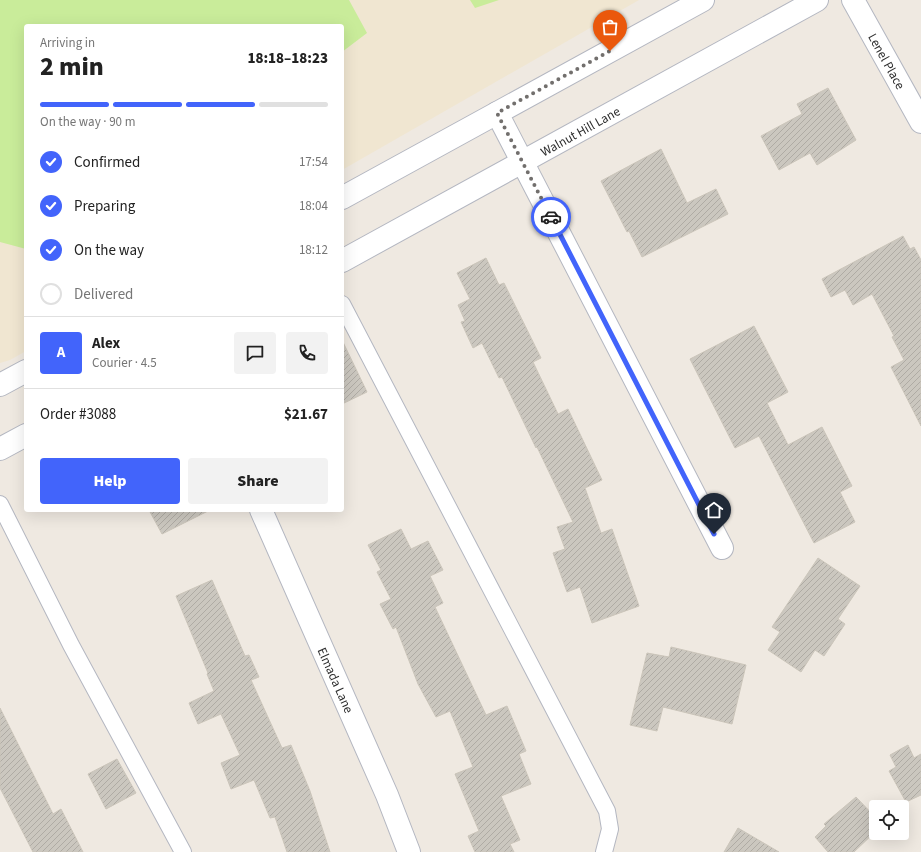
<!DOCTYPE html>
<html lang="en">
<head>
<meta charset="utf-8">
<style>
	:root { --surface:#fff; --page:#f2f2f2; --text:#222; --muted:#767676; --line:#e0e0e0; --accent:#4264fb }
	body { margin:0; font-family:"Source Sans 3",sans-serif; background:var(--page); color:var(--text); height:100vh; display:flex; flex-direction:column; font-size:15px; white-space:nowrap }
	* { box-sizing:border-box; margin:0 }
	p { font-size:13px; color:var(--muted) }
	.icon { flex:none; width:22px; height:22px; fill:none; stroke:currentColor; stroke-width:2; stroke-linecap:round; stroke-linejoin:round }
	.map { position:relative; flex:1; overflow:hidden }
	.panel { position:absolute; left:24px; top:24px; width:320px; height:488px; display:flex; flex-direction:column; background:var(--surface); border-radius:4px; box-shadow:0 4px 16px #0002 }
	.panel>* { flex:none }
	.controls { position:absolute; left:869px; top:800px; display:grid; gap:8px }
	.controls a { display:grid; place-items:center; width:40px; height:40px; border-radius:4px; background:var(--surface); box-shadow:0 4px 16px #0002; font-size:20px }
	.pin { position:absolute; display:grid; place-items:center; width:34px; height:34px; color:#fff; margin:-41px -17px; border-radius:50% 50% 50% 0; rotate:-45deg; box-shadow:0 0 4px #0007 }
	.pin .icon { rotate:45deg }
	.courier { position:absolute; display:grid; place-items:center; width:40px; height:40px; margin:-20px; border:3px solid #4264fb; border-radius:50%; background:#fff; color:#222; box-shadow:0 1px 5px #0007 }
	.summary em { font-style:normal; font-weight:800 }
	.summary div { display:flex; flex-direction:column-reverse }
	.summary { display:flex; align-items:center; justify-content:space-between; height:68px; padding:0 16px }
	h1 { font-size:26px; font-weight:800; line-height:30px }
	.bar { display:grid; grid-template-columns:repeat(4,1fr); gap:6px 4px; align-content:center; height:48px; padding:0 16px }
	.bar i { height:5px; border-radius:3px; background:var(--line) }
	.bar .current { background:var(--accent) }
	.bar p { grid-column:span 4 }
	.line { display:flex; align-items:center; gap:10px; padding:0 16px; border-top:1px solid var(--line) }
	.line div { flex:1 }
	.round { display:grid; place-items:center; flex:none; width:42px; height:42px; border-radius:4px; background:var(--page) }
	ol { padding:0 16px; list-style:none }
	li { display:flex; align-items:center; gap:12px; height:44px }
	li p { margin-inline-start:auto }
	li .icon { padding:4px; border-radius:50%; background:var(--accent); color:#fff; stroke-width:4 }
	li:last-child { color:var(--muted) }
	li i { width:22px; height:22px; border:2px solid var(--line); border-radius:50% }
	.primary-button { display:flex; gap:8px; margin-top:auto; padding:8px 16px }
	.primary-button a { flex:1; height:46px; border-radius:4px; background:var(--accent); color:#fff; font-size:16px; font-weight:800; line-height:46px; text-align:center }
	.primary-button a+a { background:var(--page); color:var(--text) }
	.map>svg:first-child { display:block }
	.education { fill:#f0e6d1 }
	.pitch { fill:#c9ec9a }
	.building { fill:url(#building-hatch); stroke:#cbc5ba }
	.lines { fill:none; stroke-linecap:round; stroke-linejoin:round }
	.lane-casing { stroke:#b4b7c1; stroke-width:18 }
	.street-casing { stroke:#b4b7c1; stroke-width:24 }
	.secondary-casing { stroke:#b4b7c1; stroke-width:24 }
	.lane { stroke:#fff; stroke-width:16 }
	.street { stroke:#fff; stroke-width:22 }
	.secondary { stroke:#fff; stroke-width:22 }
	.done { stroke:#726f6d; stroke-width:4; stroke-dasharray:0 7.2 }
	.route { stroke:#4264fb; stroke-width:5 }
	.labels { text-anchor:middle; stroke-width:3; stroke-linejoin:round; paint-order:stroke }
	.street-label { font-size:13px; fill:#2e2e2e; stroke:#fff }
</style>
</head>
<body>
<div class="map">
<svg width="921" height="852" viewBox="0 0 921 852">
	<defs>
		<pattern id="building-hatch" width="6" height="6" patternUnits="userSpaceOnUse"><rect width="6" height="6" fill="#cbc7bf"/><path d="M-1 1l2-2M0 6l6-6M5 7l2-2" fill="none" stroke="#afaba4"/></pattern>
	</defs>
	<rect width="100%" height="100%" fill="#efe9e1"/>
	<!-- education -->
	<path class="education" d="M 0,0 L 639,0 L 342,170 L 342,26 L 26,26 L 26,351 L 10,360 L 0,363 Z"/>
	<!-- pitch -->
	<path class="pitch" d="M 0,0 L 349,0 L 367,33 L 342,52 L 342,26 L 26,26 L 26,249 L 0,242 Z
		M 470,0 L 499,0 L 475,8 Z"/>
	<!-- building -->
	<path class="building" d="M 828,88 L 856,140 L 817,165 L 810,153 L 779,170 L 761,136 L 802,114 L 797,104 Z
		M 661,149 L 687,203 L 716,189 L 728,214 L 642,257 L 629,231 L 627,232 L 601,181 Z
		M 903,236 L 910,249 L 914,247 L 921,260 L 921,426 L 891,367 L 904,360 L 892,337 L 894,336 L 872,294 L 853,305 L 845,290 L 831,297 L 822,279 Z
		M 486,258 L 499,285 L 504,283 L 541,358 L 533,362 L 558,414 L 568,409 L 602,480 L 585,488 L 601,533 L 612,529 L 639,606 L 592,623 L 580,587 L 567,592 L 553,553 L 565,549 L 557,527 L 573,522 L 537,447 L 536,448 L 502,377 L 499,378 L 482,343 L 473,348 L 461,322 L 465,321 L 458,305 L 470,299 L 457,273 Z
		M 754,326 L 788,392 L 767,403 L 788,445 L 822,427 L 852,486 L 840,492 L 855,522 L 814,543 L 759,436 L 735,448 L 690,359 Z
		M 342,340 L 367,392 L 342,404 Z
		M 149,510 L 210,510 L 162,534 Z
		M 401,529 L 411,549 L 428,541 L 443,570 L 430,576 L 443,603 L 435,607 L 486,715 L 507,706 L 526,751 L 519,754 L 531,784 L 501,796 L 520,840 L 510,844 L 514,852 L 475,852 L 468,836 L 479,831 L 455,774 L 473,767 L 450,711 L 436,717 L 418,684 L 396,627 L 393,629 L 380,604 L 391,599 L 377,572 L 381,570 L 368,545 Z
		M 818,558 L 860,586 L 838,619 L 845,624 L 824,656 L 815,650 L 801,672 L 768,650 L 780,632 L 772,627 Z
		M 212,580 L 245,656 L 249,655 L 259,677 L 251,680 L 282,748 L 291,745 L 310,791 L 330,852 L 287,852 L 275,817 L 270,818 L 254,780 L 231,789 L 221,763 L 240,755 L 221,714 L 198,724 L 189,703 L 214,691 L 207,674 L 208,673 L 176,596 Z
		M 671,647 L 746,665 L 732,724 L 663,707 L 657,731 L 630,725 L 647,653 L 669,657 Z
		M 0,708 L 53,814 L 61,809 L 83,852 L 33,852 L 0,788 Z
		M 908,745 L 914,758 L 921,754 L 921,795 L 906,802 L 889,771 L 896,767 L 890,755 Z
		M 117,759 L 136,793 L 106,809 L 88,774 Z
		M 856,797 L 876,818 L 876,831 L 854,852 L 828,852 L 815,837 L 826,826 L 824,824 Z
		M 738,828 L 779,852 L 724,852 Z"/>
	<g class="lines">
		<defs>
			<path id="lane" d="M 342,304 L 607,811 L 610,829 L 604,852
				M 0,504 L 71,645 L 183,852"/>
			<path id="street" d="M 853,0 L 921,122
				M 497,113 L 722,548
				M 261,510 L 387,795 L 409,852"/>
			<path id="secondary" d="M 342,198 L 703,0
				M 342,261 L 817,0
				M 0,385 L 26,371
				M 0,449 L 26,435"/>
		</defs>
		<!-- lane casing -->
		<use href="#lane" class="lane-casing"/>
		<!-- street casing -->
		<use href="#street" class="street-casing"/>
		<!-- secondary casing -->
		<use href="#secondary" class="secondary-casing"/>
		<!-- lane -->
		<use href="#lane" class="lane"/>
		<!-- street -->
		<use href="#street" class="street"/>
		<!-- secondary -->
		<use href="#secondary" class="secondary"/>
	</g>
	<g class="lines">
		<!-- done -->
		<path class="done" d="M 551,217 L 497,113 L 610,51"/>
		<!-- route -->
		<path class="route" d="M 551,217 L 714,534"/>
	</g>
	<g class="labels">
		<!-- street labels -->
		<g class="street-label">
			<text transform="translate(887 61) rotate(61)" y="5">Lenel Place</text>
			<text transform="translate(580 131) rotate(-29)" y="5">Walnut Hill Lane</text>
			<text transform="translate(336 680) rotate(66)" y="5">Elmada Lane</text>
		</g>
	</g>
</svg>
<div class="controls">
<a><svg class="icon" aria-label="locate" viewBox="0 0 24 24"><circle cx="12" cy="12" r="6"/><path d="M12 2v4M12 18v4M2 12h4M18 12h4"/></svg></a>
</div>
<div class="pin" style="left:610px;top:51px;background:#ea580c"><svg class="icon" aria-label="bag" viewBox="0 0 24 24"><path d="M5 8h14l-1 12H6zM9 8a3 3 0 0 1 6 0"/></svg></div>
<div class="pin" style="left:714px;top:534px;background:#1f2937"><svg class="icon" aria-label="home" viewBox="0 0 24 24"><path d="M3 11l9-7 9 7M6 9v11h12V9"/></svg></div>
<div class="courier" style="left:551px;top:217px"><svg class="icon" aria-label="car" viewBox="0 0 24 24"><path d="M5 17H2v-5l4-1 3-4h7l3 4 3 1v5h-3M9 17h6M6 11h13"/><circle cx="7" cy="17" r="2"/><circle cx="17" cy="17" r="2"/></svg></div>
<section class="panel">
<div class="summary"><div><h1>2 min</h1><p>Arriving in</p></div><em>18:18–18:23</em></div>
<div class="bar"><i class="current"></i><i class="current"></i><i class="current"></i><i></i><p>On the way · 90 m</p></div>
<ol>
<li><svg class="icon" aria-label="check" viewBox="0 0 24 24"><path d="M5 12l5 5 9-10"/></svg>Confirmed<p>17:54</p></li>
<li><svg class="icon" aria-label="check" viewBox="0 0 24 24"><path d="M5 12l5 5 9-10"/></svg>Preparing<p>18:04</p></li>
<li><svg class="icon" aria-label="check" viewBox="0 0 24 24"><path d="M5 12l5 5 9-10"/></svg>On the way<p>18:12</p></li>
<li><i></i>Delivered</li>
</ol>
<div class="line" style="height:72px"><b class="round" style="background:var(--accent);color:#fff">A</b><div><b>Alex</b><p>Courier · 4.5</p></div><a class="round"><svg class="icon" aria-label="chat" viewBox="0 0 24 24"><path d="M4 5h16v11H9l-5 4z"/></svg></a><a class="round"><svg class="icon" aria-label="phone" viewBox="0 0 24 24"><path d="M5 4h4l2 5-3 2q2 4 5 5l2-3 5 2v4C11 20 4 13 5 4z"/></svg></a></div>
<div class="line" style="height:52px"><div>Order #3088</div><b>$21.67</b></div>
<div class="primary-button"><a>Help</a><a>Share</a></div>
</section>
</div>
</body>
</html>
